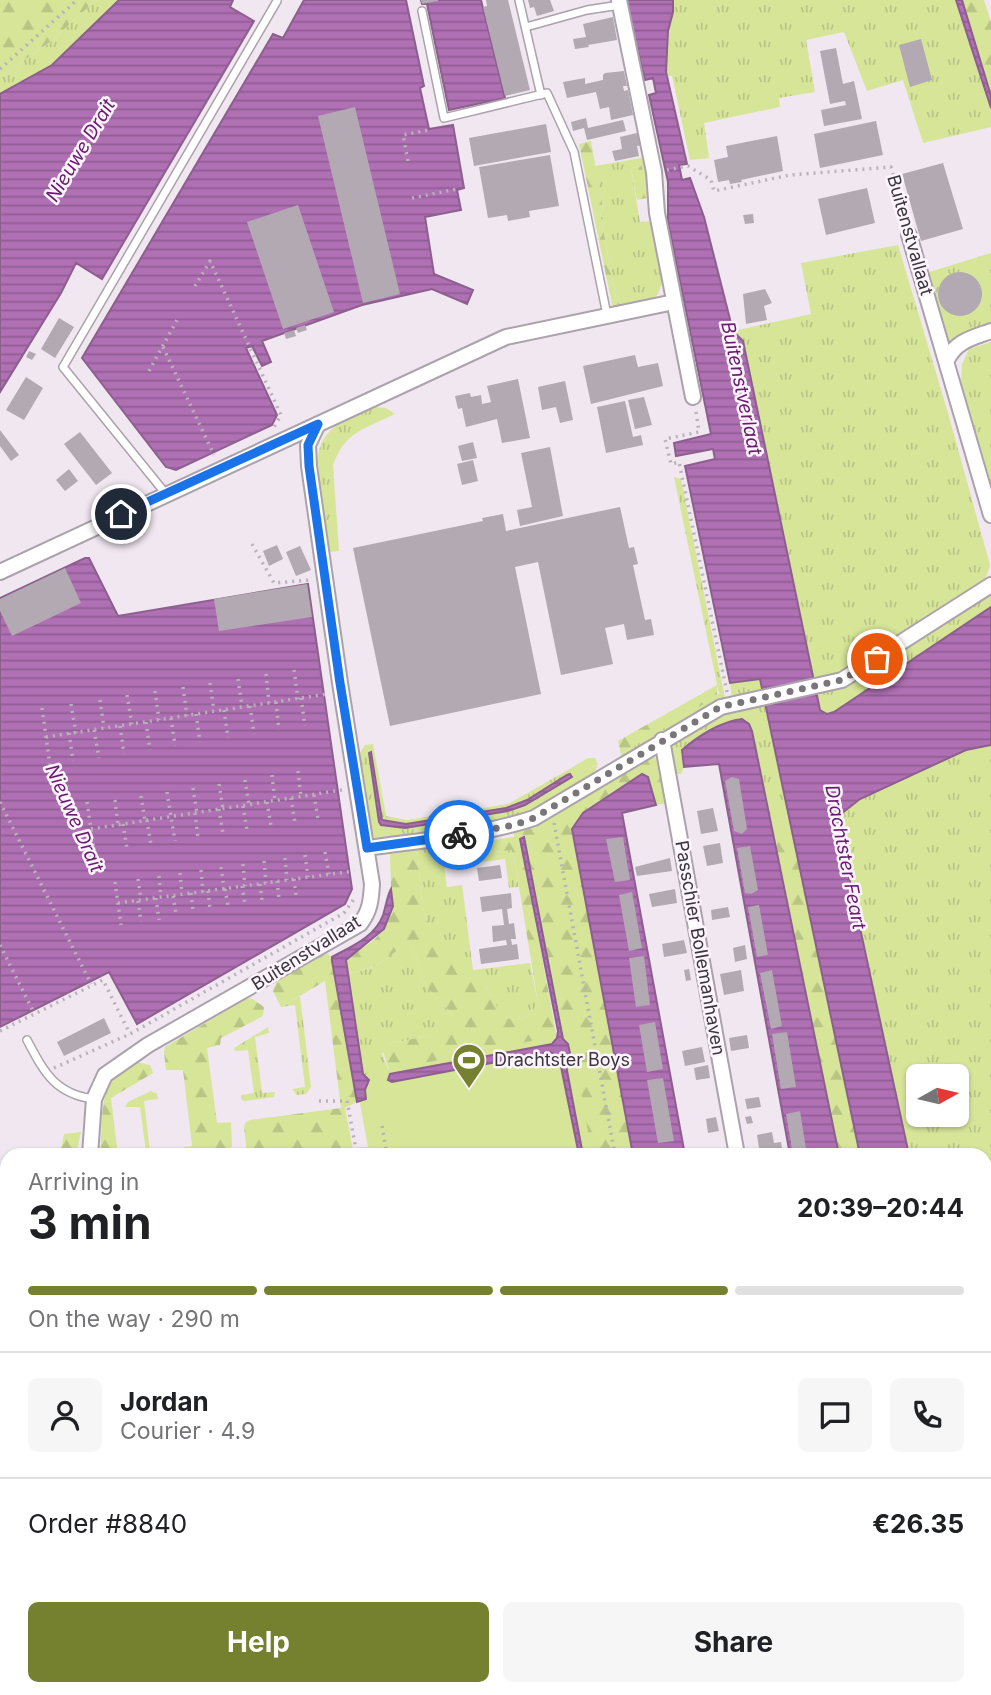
<!DOCTYPE html>
<html lang="en">
<head>
<meta charset="utf-8">
<style>
	:root { --surface:#fff; --page:#f6f6f6; --text:#202124; --muted:#757577; --line:#e0e0e0; --accent:#75812e }
	body { margin:0; font-family:Inter,sans-serif; background:var(--page); color:var(--text); height:100vh; display:flex; flex-direction:column; font-size:26px; white-space:nowrap }
	* { box-sizing:border-box; margin:0 }
	p { font-size:23px; color:var(--muted) }
	.icon { flex:none; width:38px; height:38px; fill:none; stroke:currentColor; stroke-width:2; stroke-linecap:round; stroke-linejoin:round }
	.map { position:relative; flex:1; overflow:hidden }
	.side { position:absolute; left:0px; top:1148px; width:992px; height:548px; display:flex; flex-direction:column; background:var(--surface); border-radius:21px 21px 0 0; box-shadow:0 2px 5px #0004 }
	.side>* { flex:none }
	.needle { width:46px; rotate:82deg }
	.buttons { position:absolute; left:906px; top:1064px; display:grid; gap:14px }
	.buttons a { display:grid; place-items:center; width:63px; height:63px; border-radius:10px; background:var(--surface); box-shadow:0 2px 5px #0004; font-size:35px }
	.pin { position:absolute; display:grid; place-items:center; width:60px; height:60px; color:#fff; margin:-30px; border:4px solid #fff; border-radius:50%; box-shadow:0 2px 7px #0007 }
	.courier { position:absolute; display:grid; place-items:center; width:70px; height:70px; margin:-35px; border:5px solid #1a73e8; border-radius:50%; background:#fff; color:#222; box-shadow:0 2px 9px #0007 }
	.headline em { font-style:normal; font-weight:700 }
	.headline div { display:flex; flex-direction:column-reverse }
	.headline { display:flex; align-items:center; justify-content:space-between; height:119px; padding:0 28px }
	h1 { font-size:46px; font-weight:700; line-height:52px }
	.bar { display:grid; grid-template-columns:repeat(4,1fr); gap:10px 7px; align-content:center; height:84px; padding:0 28px }
	.bar i { height:9px; border-radius:5px; background:var(--line) }
	.bar .current { background:var(--accent) }
	.bar p { grid-column:span 4 }
	.line { display:flex; align-items:center; gap:18px; padding:0 28px; border-top:2px solid var(--line) }
	.line div { flex:1 }
	.round { display:grid; place-items:center; flex:none; width:74px; height:74px; border-radius:10px; background:var(--page) }
	.primary-button { display:flex; gap:14px; margin-top:auto; padding:14px 28px }
	.primary-button a { flex:1; height:80px; border-radius:10px; background:var(--accent); color:#fff; font-size:28px; font-weight:700; line-height:80px; text-align:center }
	.primary-button a+a { background:var(--page); color:var(--text) }
	.map>svg:first-child { display:block }
	.grass { fill:url(#grass-tufts); fill-rule:evenodd }
	.forest { fill:url(#forest-firs) }
	.pitch { fill:#d7e599 }
	.water { fill:url(#water-rules); stroke:#8d5f8f; stroke-width:2 }
	.building { fill:#b2a9b2 }
	.lines { fill:none; stroke-linecap:round; stroke-linejoin:round }
	.service-casing { stroke:#aba2ab; stroke-width:10 }
	.minor-casing { stroke:#aba2ab; stroke-width:18 }
	.path { stroke:#b9b2b9; stroke-width:3.5; stroke-dasharray:2 5; stroke-linecap:butt }
	.service { stroke:#fff; stroke-width:7 }
	.minor { stroke:#fff; stroke-width:14 }
	.done { stroke:#7a757a; stroke-width:7; stroke-dasharray:0 12.6 }
	.route { stroke:#1a73e8; stroke-width:9 }
	.labels { text-anchor:middle; stroke-width:5; stroke-linejoin:round; paint-order:stroke }
	.street-label { font-size:18px; fill:#3a373a; stroke:#fdf4fd }
	.poi-label { font-size:18px; fill:#3a373a; stroke:#fdf4fd; text-anchor:start }
	.water-label { font-size:19px; font-style:italic; fill:#691b70; stroke:#fdf4fd }
</style>
</head>
<body>
<div class="map">
<svg width="991" height="1695" viewBox="0 0 991 1695">
	<defs>
		<pattern id="grass-tufts" width="24" height="20" patternUnits="userSpaceOnUse" patternTransform="scale(1.75)"><rect width="24" height="20" fill="#d7e599"/><path d="M3 7l-1-3M5 7V3M7 7l1-3M15 17l-1-3M17 17v-4M19 17l1-3" fill="none" stroke="#b9c585"/></pattern>
		<pattern id="forest-firs" width="22" height="20" patternUnits="userSpaceOnUse" patternTransform="scale(1.75)"><rect width="22" height="20" fill="#d7e599"/><path d="M5 1l3.5 6h-7zM16 11l3.5 6h-7z" fill="#b9c585"/></pattern>
		<pattern id="water-rules" width="6" height="5" patternUnits="userSpaceOnUse" patternTransform="scale(1.75)"><rect width="6" height="5" fill="#b070b4"/><path d="M0 2.5h6" fill="none" stroke="#905d93"/></pattern>
	</defs>
	<rect width="100%" height="100%" fill="#f0e7f0"/>
	<!-- grass -->
	<path class="grass" d="M 96,0 L 119,0 L 53,65 L 0,94 L 0,77 L 50,42 Z
		M 673,0 L 956,0 L 991,108 L 991,127 L 923,143 L 903,80 L 867,91 L 844,32 L 806,40 L 815,92 L 779,98 L 780,107 L 704,123 L 709,158 L 690,160 L 672,76 L 667,76 L 666,72 L 668,31 L 673,12 Z
		M 646,157 L 651,197 L 647,198 L 642,166 L 631,168 L 640,222 L 654,221 L 663,280 L 658,294 L 653,299 L 618,308 L 600,213 L 603,208 L 595,166 Z
		M 898,245 L 948,413 L 990,565 L 985,580 L 843,672 L 813,681 L 743,341 L 733,331 L 811,314 L 801,263 Z
		M 991,253 L 991,324 L 964,333 L 947,348 L 926,273 Z
		M 991,342 L 991,484 L 961,381 L 962,364 L 969,349 Z
		M 373,407 L 386,408 L 395,414 C 365,429 345,431 333,465 L 339,551 L 329,552 C 323,519 303,457 330,431 C 341,420 359,414 373,407 Z
		M 674,477 L 681,479 L 725,698 L 711,704 L 622,758 L 621,754 L 719,694 Z
		M 991,591 L 991,607 L 834,712 L 826,714 L 820,710 L 816,694 L 839,688 L 862,676 Z
		M 760,678 L 763,692 L 732,698 L 730,683 Z
		M 765,703 L 789,816 L 770,821 L 752,731 L 745,720 C 726,717 696,737 682,750 L 684,767 L 681,774 L 675,774 L 671,744 L 721,713 Z
		M 373,744 L 386,816 L 407,820 L 508,804 L 566,771 L 570,774 L 527,800 L 506,808 L 403,824 L 382,820 L 371,752 L 379,822 L 404,828 L 508,811 L 531,801 L 572,777 L 598,765 L 593,775 L 533,812 L 513,819 L 383,841 L 375,838 L 370,830 L 359,754 L 365,745 Z
		M 991,745 L 991,1554 L 985,1525 L 985,1155 L 909,1155 L 838,826 L 841,814 L 860,799 L 966,750 ZM 919,1076 L 957,1076 L 957,1115 L 919,1115 Z
		M 435,844 L 442,850 L 447,887 L 462,885 L 473,970 L 530,963 L 538,1003 C 532,1013 521,1025 508,1018 C 496,1012 493,997 486,987 C 467,965 436,945 426,917 C 420,903 419,864 417,846 Z
		M 513,850 L 519,887 L 509,888 L 505,859 L 453,866 L 451,856 Z
		M 401,947 L 410,947 C 418,957 418,968 423,979 C 431,996 440,1001 452,1014 L 446,1032 L 388,1044 L 382,1054 L 390,1074 L 367,1077 L 363,1074 L 348,974 C 371,970 384,962 401,947 Z
		M 300,996 L 311,1087 L 306,1094 L 297,1095 L 292,1089 L 305,1087 L 295,1005 L 281,1007 Z
		M 268,1027 L 269,1033 L 255,1037 L 262,1093 L 275,1092 L 274,1097 L 244,1101 L 241,1099 L 241,1095 L 254,1093 L 248,1050 L 235,1051 L 234,1048 Z
		M 151,1091 L 157,1094 L 158,1099 L 144,1101 L 150,1151 L 163,1150 L 163,1155 L 132,1155 L 146,1152 L 140,1107 L 125,1107 L 128,1102 Z
		M 686,1689 L 716,1689 L 710,1695 L 679,1695 Z"/>
	<!-- forest -->
	<path class="forest" d="M 0,0 L 96,0 L 50,42 L 0,77 Z
		M 962,0 L 984,0 L 991,22 L 991,96 Z
		M 591,141 L 603,208 L 600,213 L 618,308 L 613,309 L 579,144 Z
		M 642,166 L 647,198 L 637,200 L 631,168 Z
		M 717,685 L 717,696 L 621,754 L 618,741 Z
		M 650,756 L 659,759 L 668,803 L 656,805 L 648,777 L 572,829 L 633,1155 L 583,1155 L 563,1039 L 524,837 L 520,839 L 557,1038 L 390,1074 L 382,1048 L 388,1044 L 445,1032 L 452,1014 C 440,1001 431,996 423,979 C 418,968 418,957 410,947 L 401,947 C 384,962 370,970 348,974 L 347,957 C 358,950 374,943 382,931 C 395,913 390,873 390,851 L 417,846 C 419,864 420,903 426,917 C 436,945 468,963 486,987 C 493,997 497,1012 508,1018 C 521,1025 532,1013 538,1003 L 513,850 L 451,856 L 451,846 L 514,837 L 514,830 Z
		M 588,758 L 595,758 L 598,764 L 574,778 L 566,771 Z
		M 789,816 L 860,1155 L 839,1155 L 770,821 Z
		M 326,953 L 332,957 L 357,1102 L 345,1108 L 354,1155 L 247,1155 L 244,1127 L 246,1122 L 250,1120 L 341,1108 L 325,981 L 281,1007 L 273,991 L 277,980 Z
		M 251,998 L 264,1007 L 263,1016 L 221,1038 L 220,1045 L 207,1048 L 217,1123 L 231,1122 L 232,1146 L 228,1150 L 181,1154 L 178,1149 L 192,1146 L 183,1070 L 166,1070 L 164,1052 L 165,1047 L 244,1000 Z
		M 137,1062 L 150,1065 L 153,1073 L 111,1098 L 118,1155 L 100,1155 C 103,1133 98,1095 114,1078 C 120,1072 129,1067 137,1062 Z
		M 81,1132 L 76,1155 L 60,1155 L 64,1134 Z"/>
	<!-- pitch -->
	<path class="pitch" d="M 571,1033 L 592,1155 L 273,1155 L 273,1151 L 368,1147 L 355,1077 Z
		M 7,1253 L 7,1689 L 667,1689 L 660,1695 L 0,1695 L 0,1257 Z"/>
	<!-- water -->
	<path class="water" d="M 119,0 L 233,0 L 230,7 L 254,21 L 102,279 L 76,263 L 61,293 L 0,392 L 0,94 L 52,65 Z
		M 304,0 L 406,0 L 424,86 L 420,88 L 429,129 L 453,125 L 464,188 L 457,190 L 461,210 L 425,217 L 434,274 L 473,290 L 467,304 L 432,289 L 362,305 L 262,341 L 271,362 L 262,366 L 252,346 L 246,348 L 277,415 L 272,425 L 176,470 L 166,467 L 82,358 L 273,34 L 283,38 Z
		M 421,0 L 481,0 L 505,98 L 449,110 L 427,4 L 422,4 Z
		M 625,0 L 673,0 L 673,12 L 668,31 L 666,72 L 687,164 L 679,165 L 682,180 L 690,178 L 704,217 L 733,331 L 743,341 L 820,710 L 827,714 L 834,712 L 991,607 L 991,745 L 966,750 L 860,799 L 841,814 L 838,826 L 909,1155 L 860,1155 L 760,679 L 730,683 L 685,466 L 715,459 L 713,449 L 676,456 L 674,443 L 711,434 L 668,222 L 668,182 L 649,95 L 656,93 L 653,78 L 645,80 Z
		M 956,0 L 962,0 L 991,96 L 991,108 Z
		M 85,558 L 89,558 L 118,616 L 308,584 L 352,889 L 345,904 L 137,1024 L 109,972 L 0,1027 L 0,598 Z
		M 742,719 L 749,724 L 752,731 L 839,1155 L 790,1155 L 719,764 L 684,767 L 682,750 C 698,736 722,721 742,719 Z
		M 371,752 L 382,820 L 406,824 L 506,808 L 527,800 L 567,775 L 570,774 L 572,777 L 525,805 L 508,811 L 405,828 L 381,825 L 379,822 L 369,753 Z
		M 642,774 L 648,777 L 656,805 L 622,813 L 685,1155 L 633,1155 L 572,829 L 583,813 Z
		M 524,837 L 563,1039 L 568,1044 L 570,1053 L 565,1060 L 583,1155 L 579,1155 L 559,1057 L 550,1052 L 392,1082 L 388,1080 L 390,1074 L 552,1044 L 557,1038 L 558,1031 L 520,839 Z
		M 391,889 L 393,906 L 384,929 L 346,960 L 363,1074 L 369,1080 L 365,1090 L 366,1099 L 357,1102 L 332,961 L 332,957 C 352,946 375,937 383,915 C 386,906 387,896 391,889 Z
		M 985,1525 L 991,1554 L 991,1695 L 963,1695 L 961,1689 L 985,1689 Z
		M 199,1689 L 495,1689 L 497,1695 L 210,1695 Z
		M 716,1689 L 777,1689 L 776,1695 L 710,1695 Z"/>
	<!-- building -->
	<path class="building" d="M 421,0 L 438,0 L 438,1 L 422,4 Z
		M 486,0 L 508,0 L 530,90 L 505,96 L 483,7 L 487,6 Z
		M 528,0 L 550,0 L 554,11 L 537,16 L 534,7 L 530,8 Z
		M 613,17 L 617,40 L 588,45 L 589,47 L 575,49 L 573,39 L 586,37 L 583,24 Z
		M 921,39 L 932,80 L 910,87 L 899,45 Z
		M 836,48 L 843,84 L 854,81 L 862,119 L 824,126 L 821,110 L 846,105 L 845,101 L 830,104 L 820,51 Z
		M 624,71 L 627,86 L 623,86 L 624,91 L 628,90 L 633,115 L 611,120 L 609,107 L 600,109 L 596,92 L 567,98 L 563,82 L 585,78 L 585,84 L 603,80 L 603,75 L 605,73 Z
		M 355,107 L 400,294 L 363,303 L 318,116 Z
		M 586,118 L 588,128 L 623,120 L 626,131 L 587,140 L 584,128 L 573,131 L 571,122 Z
		M 876,121 L 883,155 L 820,168 L 814,134 Z
		M 546,124 L 551,152 L 474,166 L 469,138 Z
		M 641,132 L 644,145 L 637,146 L 639,156 L 615,161 L 612,151 L 622,149 L 620,137 Z
		M 777,136 L 783,171 L 741,180 L 742,182 L 730,184 L 729,180 L 718,182 L 714,160 L 728,157 L 726,146 Z
		M 550,155 L 559,206 L 529,211 L 530,217 L 508,221 L 507,215 L 488,218 L 479,167 Z
		M 943,163 L 963,229 L 921,241 L 902,174 Z
		M 867,188 L 875,223 L 826,235 L 818,199 Z
		M 298,205 L 334,312 L 283,329 L 247,222 Z
		M 753,214 L 754,223 L 745,224 L 743,215 Z
		M938 294a22 22 0 1 1 44 0a22 22 0 1 1-44 0Z
		M 765,289 L 772,303 L 764,306 L 767,320 L 746,324 L 743,294 Z
		M 59,318 L 74,327 L 55,358 L 41,349 Z
		M 305,325 L 307,330 L 298,333 L 296,328 Z
		M 294,330 L 296,336 L 286,339 L 284,333 Z
		M 29,351 L 36,354 L 32,360 L 26,357 Z
		M 635,355 L 638,367 L 658,363 L 663,386 L 591,404 L 583,366 Z
		M 26,377 L 43,388 L 24,420 L 6,410 Z
		M 518,379 L 530,438 L 502,443 L 497,419 L 466,427 L 462,408 L 458,409 L 455,396 L 470,393 L 471,397 L 481,395 L 482,404 L 491,402 L 487,386 Z
		M 565,381 L 573,420 L 560,423 L 556,407 L 542,410 L 538,387 Z
		M 644,397 L 652,425 L 635,429 L 628,400 Z
		M 625,401 L 633,437 L 641,435 L 643,445 L 606,453 L 597,407 Z
		M 0,430 L 19,455 L 11,461 L 0,446 Z
		M 80,432 L 112,473 L 96,485 L 64,444 Z
		M 473,442 L 477,458 L 462,461 L 458,446 Z
		M 550,447 L 563,516 L 520,526 L 517,510 L 532,507 L 521,453 Z
		M 473,460 L 478,481 L 462,485 L 457,464 Z
		M 69,469 L 78,481 L 65,491 L 56,480 Z
		M 620,507 L 629,548 L 634,547 L 638,564 L 633,565 L 645,620 L 651,619 L 654,635 L 627,640 L 624,624 L 605,628 L 613,664 L 561,675 L 538,562 L 515,567 L 541,694 L 390,726 L 353,548 L 483,521 L 482,518 L 503,514 L 506,531 Z
		M 277,545 L 283,559 L 269,566 L 263,551 Z
		M 300,546 L 311,570 L 296,576 L 286,552 Z
		M 65,568 L 81,603 L 12,636 L 0,611 L 0,599 Z
		M 307,584 L 312,617 L 219,631 L 214,599 Z
		M 732,777 L 739,779 L 747,829 L 742,834 L 734,831 L 725,781 Z
		M 713,808 L 718,831 L 701,834 L 697,811 Z
		M 623,837 L 630,880 L 615,882 L 606,839 Z
		M 720,843 L 723,863 L 707,866 L 703,846 Z
		M 750,846 L 758,890 L 751,894 L 745,893 L 737,848 Z
		M 670,858 L 672,871 L 637,876 L 635,867 Z
		M 500,865 L 502,878 L 479,881 L 477,868 Z
		M 675,889 L 677,903 L 652,907 L 649,894 Z
		M 632,892 L 642,948 L 629,951 L 619,895 Z
		M 511,893 L 512,908 L 507,909 L 509,924 L 514,923 L 516,939 L 511,939 L 512,945 L 517,944 L 519,959 L 481,964 L 479,949 L 507,945 L 506,940 L 493,942 L 492,926 L 504,925 L 502,909 L 482,912 L 480,897 Z
		M 759,905 L 768,955 L 757,957 L 748,907 Z
		M 728,907 L 730,917 L 712,920 L 711,910 Z
		M 684,940 L 687,953 L 664,957 L 662,944 Z
		M 745,945 L 747,959 L 735,962 L 733,948 Z
		M 644,956 L 650,1005 L 636,1007 L 629,958 Z
		M 689,969 L 691,980 L 686,981 L 684,970 Z
		M 741,970 L 744,991 L 724,995 L 720,974 Z
		M 772,970 L 782,1026 L 771,1029 L 760,973 Z
		M 104,1018 L 111,1033 L 64,1056 L 57,1042 Z
		M 655,1022 L 663,1069 L 647,1072 L 639,1025 Z
		M 787,1032 L 796,1087 L 781,1089 L 772,1034 Z
		M 747,1035 L 749,1048 L 731,1051 L 729,1038 Z
		M 702,1047 L 705,1062 L 685,1066 L 682,1051 Z
		M 708,1065 L 710,1078 L 696,1080 L 694,1068 Z
		M 663,1078 L 674,1141 L 658,1143 L 647,1080 Z
		M 759,1097 L 761,1107 L 747,1109 L 745,1099 Z
		M 800,1111 L 807,1155 L 793,1155 L 786,1114 Z
		M 751,1116 L 753,1123 L 747,1124 L 745,1117 Z
		M 716,1117 L 719,1131 L 708,1133 L 706,1119 Z
		M 772,1132 L 774,1143 L 781,1142 L 783,1155 L 760,1155 L 757,1135 Z
		M 790,1689 L 825,1689 L 824,1695 L 800,1695 L 801,1692 Z
		M 894,1689 L 926,1689 L 926,1691 L 929,1690 L 930,1695 L 896,1695 Z"/>
	<g class="lines">
		<defs>
			<path id="service" d="M 519,0 L 541,95
				M 422,11 L 444,118 L 547,93 L 574,152 L 607,315
				M 526,27 L 587,10 L 620,5
				M 166,494 L 63,367 L 277,1
				M 27,1040 C 44,1072 55,1094 94,1099
				M 881,1689 L 883,1695"/>
			<path id="minor" d="M 619,0 L 654,172 L 657,213 L 693,397
				M 909,235 L 991,515
				M 947,360 C 956,341 972,338 991,331
				M 0,572 L 506,337 L 674,302
				M 662,740 L 737,1155
				M 367,848 C 422,840 480,836 534,818 L 721,707 L 842,680 L 991,585
				M 90,1155 L 94,1099 L 105,1075 L 148,1045 L 360,924 C 370,911 371,901 372,884 L 340,683 L 309,466 L 308,445 L 318,424
				M 0,1237 L 7,1233
				M 847,1695 L 847,1689"/>
		</defs>
		<!-- service casing -->
		<use href="#service" class="service-casing"/>
		<!-- minor casing -->
		<use href="#minor" class="minor-casing"/>
		<!-- path -->
		<path class="path" d="M 0,69 L 77,0
			M 408,161 L 403,135 L 429,130
			M 667,170 L 688,166 L 711,180 L 714,191 L 790,175 L 891,167 L 906,223
			M 412,198 L 457,189
			M 195,286 L 210,261 L 281,415 L 273,429
			M 163,347 L 214,455
			M 149,371 L 177,320
			M 696,412 L 699,432 L 665,439 L 671,464 L 679,462 L 727,692
			M 252,544 L 274,583 L 310,580
			M 294,670 L 298,699
			M 266,674 L 269,703
			M 238,679 L 242,707
			M 210,683 L 214,711
			M 183,687 L 187,716
			M 155,691 L 159,720
			M 127,695 L 132,724
			M 301,698 L 305,726
			M 100,700 L 104,728
			M 276,702 L 279,730
			M 71,704 L 76,733
			M 250,706 L 254,734
			M 42,708 L 50,765
			M 224,710 L 228,738
			M 196,714 L 200,742
			M 171,718 L 175,746
			M 146,722 L 150,750
			M 120,726 L 124,754
			M 94,730 L 99,758
			M 69,733 L 73,761
			M 46,737 L 327,694
			M 298,771 L 301,797
			M 272,775 L 275,801
			M 245,780 L 249,805
			M 219,784 L 223,809
			M 193,788 L 197,813
			M 167,792 L 175,841
			M 314,795 L 318,819
			M 141,796 L 145,821
			M 291,798 L 295,823
			M 115,800 L 118,825
			M 0,802 L 91,984
			M 87,802 L 95,857
			M 267,802 L 271,826
			M 243,806 L 247,830
			M 219,809 L 223,834
			M 195,813 L 198,838
			M 147,820 L 151,845
			M 554,823 L 615,1155
			M 123,824 L 127,849
			M 91,829 L 342,790
			M 325,852 L 329,874
			M 305,855 L 308,877
			M 285,858 L 287,880
			M 264,861 L 266,883
			M 243,864 L 245,886
			M 221,867 L 224,889
			M 201,870 L 203,892
			M 180,873 L 182,894
			M 159,876 L 161,897
			M 138,879 L 141,900
			M 294,879 L 296,896
			M 277,881 L 279,899
			M 115,882 L 121,925
			M 260,884 L 262,901
			M 242,886 L 245,904
			M 225,889 L 228,906
			M 208,891 L 210,909
			M 191,893 L 193,911
			M 173,896 L 176,914
			M 156,898 L 159,920
			M 138,901 L 141,922
			M 118,903 L 354,871
			M 0,945 L 34,1013
			M 0,1031 L 103,980 L 130,1034
			M 54,1068 L 130,1034 L 344,913 L 354,899
			M 319,1101 L 347,1101 L 357,1155
			M 382,1126 L 387,1155
			M 0,1279 L 7,1271
			M 0,1622 L 7,1621
			M 34,1689 L 38,1695
			M 122,1689 L 129,1695
			M 680,1695 L 688,1689"/>
		<!-- service -->
		<use href="#service" class="service"/>
		<!-- minor -->
		<use href="#minor" class="minor"/>
	</g>
	<g class="lines">
		<!-- done -->
		<path class="done" d="M 459,835 L 514,825 L 534,818 L 720,707 L 842,680 L 877,659"/>
		<!-- route -->
		<path class="route" d="M 121,514 L 318,424 L 308,445 L 309,466 L 340,683 L 367,848 L 459,835"/>
	</g>
	<!-- icons -->
	<defs>
		<symbol id="stadium-pin" viewBox="-11 -11 22 30"><path d="M0 17L-7.5 6A9.5 9.5 0 1 1 7.5 6Z" fill="#75812e" stroke="#fdf4fd"/><path d="M0-5a6.5 5 0 1 0 0 10a6.5 5 0 1 0 0-10ZM-3.5-1.8h7v3.6h-7Z" fill="#fff"/></symbol>
	</defs>
	<g fill-rule="evenodd">
		<use href="#stadium-pin" x="450" y="1041" width="38" height="52"/>
	</g>
	<g class="labels">
		<!-- street labels -->
		<g class="street-label">
			<text transform="translate(910 235) rotate(74)" y="6">Buitenstvallaat</text>
			<text transform="translate(700 948) rotate(80)" y="6">Passchier Bollemanhaven</text>
			<text transform="translate(306 953) rotate(-32)" y="6">Buitenstvallaat</text>
		</g>
		<!-- poi labels -->
		<g class="poi-label">
			<text x="494" y="1066">Drachtster Boys</text>
		</g>
		<!-- water labels -->
		<g class="water-label">
			<text transform="translate(80 150) rotate(-59)" y="7">Nieuwe Drait</text>
			<text transform="translate(742 388) rotate(78)" y="7">Buitenstverlaat</text>
			<text transform="translate(75 818) rotate(66)" y="7">Nieuwe Drait</text>
			<text transform="translate(846 857) rotate(79)" y="7">Drachtster Feart</text>
		</g>
	</g>
</svg>
<div class="buttons">
<a><svg class="needle" viewBox="-14 -14 28 28"><path d="M0-13l5 13h-10z" fill="#e53935"/><path d="M0 13l5-13h-10z" fill="#757577"/></svg></a>
</div>
<div class="pin" style="left:877px;top:659px;background:#ea580c"><svg class="icon" aria-label="bag" viewBox="0 0 24 24"><path d="M5 8h14l-1 12H6zM9 8a3 3 0 0 1 6 0"/></svg></div>
<div class="pin" style="left:121px;top:514px;background:#1f2937"><svg class="icon" aria-label="home" viewBox="0 0 24 24"><path d="M3 11l9-7 9 7M6 9v11h12V9"/></svg></div>
<div class="courier" style="left:459px;top:835px"><svg class="icon" aria-label="bike" viewBox="0 0 24 24"><circle cx="6" cy="16" r="4"/><circle cx="18" cy="16" r="4"/><path d="M6 16l4-8h5l3 8M10 8l3 8H6M13 5h3"/></svg></div>
<section class="side">
<div class="headline"><div><h1>3 min</h1><p>Arriving in</p></div><em>20:39–20:44</em></div>
<div class="bar"><i class="current"></i><i class="current"></i><i class="current"></i><i></i><p>On the way · 290 m</p></div>
<div class="line" style="height:126px"><a class="round"><svg class="icon" aria-label="person" viewBox="0 0 24 24"><circle cx="12" cy="8" r="4"/><path d="M4 21q1-7 8-7t8 7"/></svg></a><div><b>Jordan</b><p>Courier · 4.9</p></div><a class="round"><svg class="icon" aria-label="chat" viewBox="0 0 24 24"><path d="M4 5h16v11H9l-5 4z"/></svg></a><a class="round"><svg class="icon" aria-label="phone" viewBox="0 0 24 24"><path d="M5 4h4l2 5-3 2q2 4 5 5l2-3 5 2v4C11 20 4 13 5 4z"/></svg></a></div>
<div class="line" style="height:91px"><div>Order #8840</div><b>€26.35</b></div>
<div class="primary-button"><a>Help</a><a>Share</a></div>
</section>
</div>
</body>
</html>
